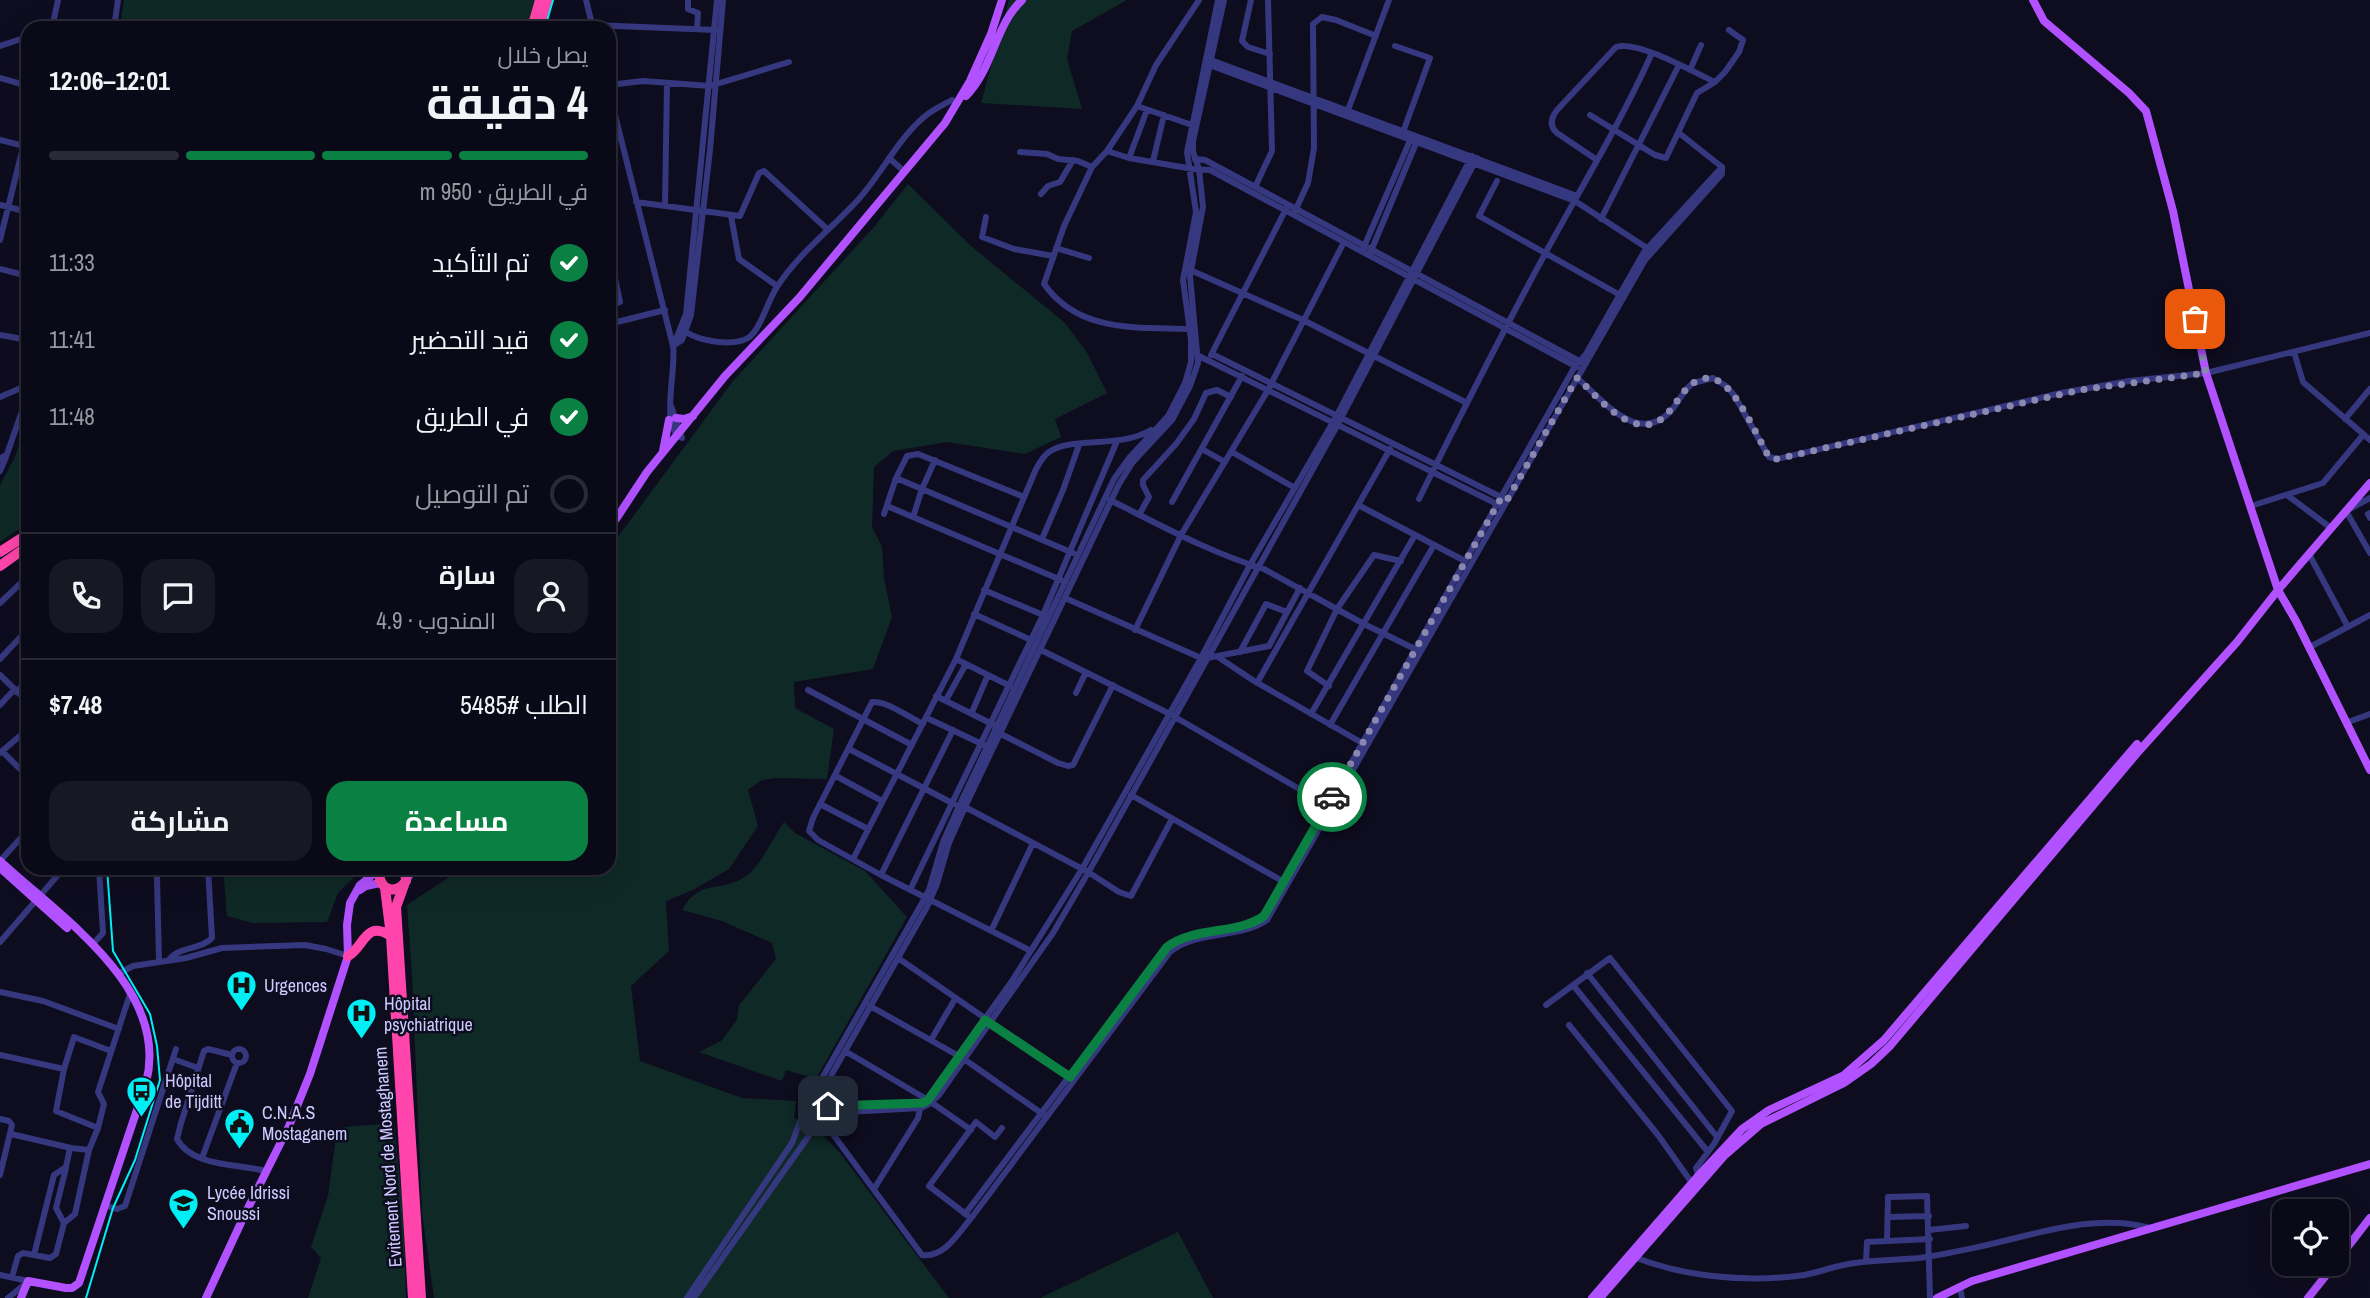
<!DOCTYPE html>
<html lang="ar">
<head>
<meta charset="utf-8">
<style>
	:root { --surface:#0a0917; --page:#181724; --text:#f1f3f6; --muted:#999aa1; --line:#2a2a36; --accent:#0b8043 }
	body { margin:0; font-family:"Archivo Narrow",Cairo,sans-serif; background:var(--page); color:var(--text); direction:rtl; height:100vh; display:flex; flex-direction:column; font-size:26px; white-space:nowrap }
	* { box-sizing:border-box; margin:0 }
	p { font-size:23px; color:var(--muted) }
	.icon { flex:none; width:38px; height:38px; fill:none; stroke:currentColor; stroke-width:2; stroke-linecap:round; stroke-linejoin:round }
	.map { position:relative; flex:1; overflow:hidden; direction:ltr }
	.side { position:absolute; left:21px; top:21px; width:595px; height:854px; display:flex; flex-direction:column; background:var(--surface); border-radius:21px; box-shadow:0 7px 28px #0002,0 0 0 2px var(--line); direction:rtl }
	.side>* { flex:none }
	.tools { position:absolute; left:2272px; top:1199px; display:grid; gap:14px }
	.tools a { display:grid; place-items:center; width:77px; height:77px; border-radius:14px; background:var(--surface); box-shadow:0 7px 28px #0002,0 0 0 2px var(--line); font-size:35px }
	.pin { position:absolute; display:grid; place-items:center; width:60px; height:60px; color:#fff; margin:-30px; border-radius:14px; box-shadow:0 4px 10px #0006 }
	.courier { position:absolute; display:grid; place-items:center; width:70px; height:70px; margin:-35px; border:5px solid #0b8043; border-radius:50%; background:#fff; color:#222; box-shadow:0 2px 9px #0007 }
	.overview em { font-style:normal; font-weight:700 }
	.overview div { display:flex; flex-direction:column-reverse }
	.overview { display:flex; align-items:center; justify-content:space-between; height:119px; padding:0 28px }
	h1 { font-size:46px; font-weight:700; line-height:52px }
	.bar { display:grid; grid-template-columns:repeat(4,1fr); gap:10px 7px; align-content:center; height:84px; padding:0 28px }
	.bar i { height:9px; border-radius:5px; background:var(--line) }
	.bar .current { background:var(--accent) }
	.bar p { grid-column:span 4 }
	.line { display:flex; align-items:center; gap:18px; padding:0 28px; border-top:2px solid var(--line) }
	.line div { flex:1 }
	.round { display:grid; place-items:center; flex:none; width:74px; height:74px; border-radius:21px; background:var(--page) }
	ol { padding:0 28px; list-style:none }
	li { display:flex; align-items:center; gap:21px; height:77px }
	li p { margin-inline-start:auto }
	li .icon { padding:7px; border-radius:50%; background:var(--accent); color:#fff; stroke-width:4 }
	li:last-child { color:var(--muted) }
	li i { width:38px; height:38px; border:4px solid var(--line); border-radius:50% }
	.cta { display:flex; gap:14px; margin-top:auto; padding:14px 28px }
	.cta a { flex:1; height:80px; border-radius:21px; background:var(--accent); color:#fff; font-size:28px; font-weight:700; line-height:80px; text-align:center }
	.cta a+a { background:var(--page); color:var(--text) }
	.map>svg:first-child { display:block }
	.green { fill:#0f2926 }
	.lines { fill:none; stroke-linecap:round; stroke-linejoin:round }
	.minor { stroke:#36387f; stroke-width:6 }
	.major { stroke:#b151ff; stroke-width:8 }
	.highway { stroke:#ff45ac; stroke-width:10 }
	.tram { stroke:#00eff5; stroke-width:2 }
	.done { stroke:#8a88b1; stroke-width:7; stroke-dasharray:0 12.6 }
	.route { stroke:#0b8043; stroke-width:9 }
	.labels { text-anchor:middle; stroke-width:5; stroke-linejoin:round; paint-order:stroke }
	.poi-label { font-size:18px; fill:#cccaff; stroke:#0e0c1f; text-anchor:start }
	.street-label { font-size:18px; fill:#cccaff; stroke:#0e0c1f }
</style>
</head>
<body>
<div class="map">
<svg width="2370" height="1298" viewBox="0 0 2370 1298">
	<rect width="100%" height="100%" fill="#0e0c1f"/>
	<!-- green -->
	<path class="green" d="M 124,0 L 537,0 L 529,28 L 120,28 Z
		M 1009,0 L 1127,0 L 1072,31 L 1067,59 L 1082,109 L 981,103 Z
		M 908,184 L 971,246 L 1065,323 L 1086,351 L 1107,393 L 1055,419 L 1061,437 L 1025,454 L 947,442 L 893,451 L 874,467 L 872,527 L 882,547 L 884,578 L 892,617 L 873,669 L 794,682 L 795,708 L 834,729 L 827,779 L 776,778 L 762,780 L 748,790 L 758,826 L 729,869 L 693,890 L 666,901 L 669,951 L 631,986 L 640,1061 L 742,1098 L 796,1101 L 794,1118 L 820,1132 L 840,1153 L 949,1298 L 434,1298 L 422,1213 L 412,976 L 407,905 L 463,868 L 609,868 L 609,549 L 733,381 L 874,227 Z
		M 28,415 L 28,523 L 0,542 L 0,485 L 15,457 Z
		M 784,822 L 795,833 L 865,871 L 907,917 L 816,1079 L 786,1070 L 782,1081 L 699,1052 L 721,1041 L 737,1020 L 739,1005 L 776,959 L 772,943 L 722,921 L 682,910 C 700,876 727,895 751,872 C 762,862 775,835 784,822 Z
		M 223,868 L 356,868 L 358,873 L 338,893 L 327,922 L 253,923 L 227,916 Z
		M 394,1123 L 403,1208 L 406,1298 L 308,1298 L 321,1258 L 311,1247 L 328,1196 L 337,1130 L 344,1127 Z
		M 1178,1232 L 1213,1298 L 1040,1298 Z"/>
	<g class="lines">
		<!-- minor -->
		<path class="minor" d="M 586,0 L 593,28
			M 688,0 L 688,9 L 698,13 L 697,29
			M 1251,0 L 1242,41 L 1248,47 L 1270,54
			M 592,25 L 716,30
			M 52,28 L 58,0
			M 114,28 L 118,0
			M 0,46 L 21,39 L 28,40
			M 1395,46 L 1430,58 L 1402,135
			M 1208,59 L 1577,196
			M 1207,64 L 1575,201 L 1650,250
			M 1690,70 L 1701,45
			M 0,78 L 28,86
			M 609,85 L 643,81 L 710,86 L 789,62
			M 609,91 L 673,346 C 677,369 659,428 682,438 L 671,406
			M 1137,106 L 1107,151 L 1092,167 L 1064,226 L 1044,284 C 1079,333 1135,327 1189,329
			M 1348,110 L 1389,0
			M 1590,115 L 1655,155 L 1666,158 L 1697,93 L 1715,82 L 1725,72 L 1739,52 L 1743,40 L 1729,30
			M 1192,125 L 1137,106 L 1156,65 L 1199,0
			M 0,140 L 28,147
			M 1107,151 L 1129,158 L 1193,169 L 1210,170 L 1577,367
			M 1020,152 L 1047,154 L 1058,159 L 1078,161 L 1092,167
			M 889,158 L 905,172
			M 1129,158 L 1147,110
			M 1195,159 L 1205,160 L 1581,362
			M 1597,160 L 1557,133 C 1549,126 1551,118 1557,110 L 1616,47 C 1638,40 1693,72 1715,82
			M 1153,161 L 1164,115
			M 1497,181 L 1479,216 L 1620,295
			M 1255,187 L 1272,151 L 1268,0
			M 1041,194 L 1048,186 L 1060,182 L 1073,160
			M 636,202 L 740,216 L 759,173 L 764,171 L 827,229
			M 0,205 L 28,212
			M 665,206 L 667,83
			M 1295,211 L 1308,183 L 1314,148 L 1313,24 L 1322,17 L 1336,20 L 1376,36
			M 731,216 L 739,259 L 777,286
			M 986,217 L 982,237 L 1014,249 L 1053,256
			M 1601,219 L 1679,65
			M 0,240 L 28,127
			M 1056,248 L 1089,258
			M 1363,249 L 1412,136
			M 1371,251 L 1417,141
			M 609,260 L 611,260 L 620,302 L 609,306
			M 0,269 L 28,276
			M 1188,269 L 1303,320 L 1467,403
			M 609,324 L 665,310
			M 686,332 C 700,341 732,347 748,338 C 760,331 768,300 777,287 C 798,254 831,229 857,201 C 881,175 897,140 924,117 C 932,110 943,105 952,100
			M 0,335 L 28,340
			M 674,344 L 686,314 L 717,0
			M 673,346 L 682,340 L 691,315 L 710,150 L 723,0
			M 2294,352 L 2303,382 L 2370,440
			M 1212,354 L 1505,499
			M 1197,355 L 1501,506
			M 1211,355 L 1286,209
			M 1577,378 C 1601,398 1636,445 1669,413 C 1678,404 1682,391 1693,383 L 1713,378 L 1726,386 L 1734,395 L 1769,457 L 1777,459 L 2061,393 L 2129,381 L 2206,373 L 2370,333
			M 0,397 L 28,385
			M 2345,419 L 2370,389
			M 1202,449 L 1225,462
			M 1232,452 L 1295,488
			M 0,459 L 7,454 L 28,394
			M 0,471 L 6,457
			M 896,478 L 1073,553
			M 2287,495 L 2331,528
			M 2370,498 L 2346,511 L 2370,553
			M 1419,499 C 1460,416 1502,333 1546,252 C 1582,186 1621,122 1652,53
			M 1110,500 C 1160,525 1211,553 1264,569 L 1364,624 L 1415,649
			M 1172,502 L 1242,376
			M 887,506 L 1061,580
			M 1360,506 L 1465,561
			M 2251,506 L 2323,483 L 2363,435
			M 2370,513 L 2368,514 L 2370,518
			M 884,514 L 896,478 L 907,456 L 918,454 L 1024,497
			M 1139,515 L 1149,497 L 1143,485 L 1143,480 L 1176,444 L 1194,419 L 1206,393 L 1217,390 L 1231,397
			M 913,517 L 922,489 L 935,460
			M 1042,539 L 1063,490 L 1079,445
			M 2309,554 L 2348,627
			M 984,590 L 1043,615
			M 1065,598 L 1201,658 L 1207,658 L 1269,646 L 1300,588
			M 0,603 L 22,582 L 28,572
			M 974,614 L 1031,640
			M 1135,630 L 1181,535 L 1268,390 L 1344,242
			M 2310,647 L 2370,615
			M 1041,650 L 1168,713 L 1327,805
			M 1240,652 L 1266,604 L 1287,612
			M 1218,657 L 1254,681 L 1364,744
			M 0,659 L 28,629
			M 956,659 L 1010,686
			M 0,675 L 28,702
			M 1257,683 L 1390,449
			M 1329,686 L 1307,671 L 1337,609 L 1374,555 L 1401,561
			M 808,690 L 912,745
			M 16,692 L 28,680
			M 1076,693 L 1086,672
			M 936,696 L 994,725
			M 946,700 L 966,664
			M 0,705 L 14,690
			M 972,712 L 988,675
			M 1311,714 L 1415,535
			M 927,718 L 986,746
			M 2348,722 L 2370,714
			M 923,724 C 908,717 888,701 872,702 L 813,818 L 809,831 L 818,840 L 881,875 L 1031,951
			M 1330,725 L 1434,545
			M 1001,734 L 1058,763 L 1068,766 L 1073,765 L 1113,685
			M 849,749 L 954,804
			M 2,751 L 28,777
			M 0,753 L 28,729
			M 836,776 L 882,801
			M 1131,795 L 1284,882
			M 820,804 L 868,829
			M 965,807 L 1088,872 L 1119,892 L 1131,896 L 1172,819
			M 853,859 L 956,659 L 1036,469 C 1040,462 1043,456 1049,452 C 1072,436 1119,449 1151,430
			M 0,861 L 28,830
			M 159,868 L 157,878 L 159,960
			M 881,875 L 953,730
			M 910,890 L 1043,615 L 1117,441
			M 991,931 L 1033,843
			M 0,942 L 64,868
			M 93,944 L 103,933 L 99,868
			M 898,958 L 1070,1077
			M 169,960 C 179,946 201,950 212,938 L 208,868
			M 1587,973 L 1717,1137
			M 118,974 L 133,966 L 186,958 L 222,948 L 305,945 L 326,949 L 348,956
			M 1573,985 L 1708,1152
			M 0,992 L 43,1001 L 119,1029
			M 1546,1005 L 1610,958 L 1732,1111 L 1714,1144 L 1696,1168 L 1699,1177
			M 870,1006 L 964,1059 L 1044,1115
			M 1569,1025 L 1658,1135 L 1692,1183
			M 931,1040 L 955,999
			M232 1056a7 7 0 1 1 14 0a7 7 0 1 1-14 0Z
			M 845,1051 L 928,1100 L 971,1130
			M 0,1055 L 64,1069 L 56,1111 L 98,1128 L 104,1104 L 98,1092 L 130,994
			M 232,1055 L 208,1049 L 204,1051 L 181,1123 L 177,1139 C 192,1167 239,1164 266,1171
			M 173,1059 L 198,1068
			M 64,1069 L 74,1037 L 111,1051
			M803 1111a11 11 0 1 1 22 0a11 11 0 1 1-22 0Z
			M 809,1101 L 922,903 L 929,890 L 943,842 L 959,806 L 1114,479 L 1129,458 L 1168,416 L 1185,383 L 1191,362 L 1191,339 L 1183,280 L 1196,212 L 1187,152 L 1218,0
			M 821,1103 L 832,1074 L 927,907 L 937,884 L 949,843 L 965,807 L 1119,484 L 1133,462 L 1172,420 L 1190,386 L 1198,363 L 1190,276 L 1203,207 L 1199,169 L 1193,152 L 1193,141 L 1224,0
			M 823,1105 L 908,1105 L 925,1102 L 1012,981 L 1082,869 L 1201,658 L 1250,565 L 1336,417 L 1472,156
			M 823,1116 L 845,1112 L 921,1108 L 929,1104 L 939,1095 L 1053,933 L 1092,866 L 1338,424 L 1477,158
			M 821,1118 L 922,1255 C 945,1258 959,1232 972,1217 L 1170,952 C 1196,930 1240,939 1267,920 L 1645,260 L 1722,174 L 1722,167 L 1679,133
			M 0,1119 L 9,1121 L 12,1125 L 0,1175
			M 11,1134 L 71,1148 L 89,1150 L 98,1128
			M 202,1158 L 237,1063
			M 874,1189 L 918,1118 L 921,1105
			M 104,1205 L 117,1209 L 125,1206 L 176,1049
			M 965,1214 L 1167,947 C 1194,927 1249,934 1267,912 L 1574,368 L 1586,354 L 1644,252 L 1722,167
			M 967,1215 L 929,1186 L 976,1122 L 995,1137 L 1002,1128
			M 1888,1217 L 1929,1216
			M 64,1223 L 75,1214 L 89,1150
			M 1929,1230 L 1966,1226
			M 1887,1241 L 1888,1197 L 1927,1196 L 1930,1298
			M 34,1255 L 50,1258 L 56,1254 L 64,1223 L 56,1208 L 66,1168
			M 1634,1257 C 1684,1277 1745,1282 1797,1276 C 1817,1274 1835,1265 1855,1263 C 1876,1260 1897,1260 1919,1258 C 1942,1255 1964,1250 1987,1245 C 2040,1233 2096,1213 2150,1228
			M 1866,1262 L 1867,1242 L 1930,1239
			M 0,1275 L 28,1281
			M 12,1277 L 18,1256 L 23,1253 L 34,1255 L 54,1175 L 66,1167 L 70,1148
			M 1960,1287 L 1962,1298
			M 8,1298 L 25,1284
			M 687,1298 L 792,1143 L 803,1114
			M 694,1298 L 820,1120"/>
		<!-- major -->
		<path class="major" d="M 2033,0 L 2044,21 L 2129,93 L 2146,111 L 2173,211 L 2206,373 L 2278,590 L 2296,621 L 2370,770
			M 966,96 C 994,67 994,27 1022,0
			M 676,418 L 684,419 L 693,416
			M 663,451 L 669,420
			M 616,519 L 647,472 L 725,376 L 799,298 L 945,123 L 970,81 L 991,34 L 1002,0
			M 0,861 C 59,916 171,988 146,1083 L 79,1283 L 72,1288 L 66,1288 L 28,1281 L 21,1298
			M 0,868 L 67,928
			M 406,881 L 413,868
			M 360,890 L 366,886 L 380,883
			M 2336,1262 L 2370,1218
			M 206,1298 L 245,1214 L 289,1126 L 310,1074 L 348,956 L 347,925 L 350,903 L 360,885 L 381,868
			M 1592,1298 L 1698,1176 L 1742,1129 L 1769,1110 L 1844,1075 L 1884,1040 L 2137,744
			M 1600,1298 L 1724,1156 L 1761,1124 L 1844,1083 L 1871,1064 L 1890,1046 L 2139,751 L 2237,642 L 2278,590 L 2370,483
			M 1937,1298 L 1972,1281 L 2370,1164
			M 2308,1298 L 2335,1264"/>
		<!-- highway -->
		<path class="highway" d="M 532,28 L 540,0
			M 540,28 L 547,0
			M 0,552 L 28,534
			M 0,566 L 28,546
			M 381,868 C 374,887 395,898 406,881 L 405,868
			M 404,885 L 396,907 L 421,1298
			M 385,888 L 391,936 L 413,1298
			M 348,956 C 364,948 365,919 391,936"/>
		<!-- tram -->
		<path class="tram" d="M 545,28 L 553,0
			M 86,1298 L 113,1208 L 135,1160 L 160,1080 L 157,1046 L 150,1014 L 113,951 L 107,868"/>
	</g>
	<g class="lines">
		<!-- done -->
		<path class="done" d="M 1332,797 L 1500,500 L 1502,497 L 1507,500 L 1577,378 C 1593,392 1610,414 1631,422 C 1675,438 1674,378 1709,378 C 1734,379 1757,437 1769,457 L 1777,459 L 2080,390 L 2206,373 L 2195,319"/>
		<!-- route -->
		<path class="route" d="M 828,1106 L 923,1103 L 928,1100 L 985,1020 L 1070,1077 L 1167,947 C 1195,926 1238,935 1264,916 L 1332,797"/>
	</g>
	<!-- icons -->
	<defs>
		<symbol id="hospital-pin" viewBox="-11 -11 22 30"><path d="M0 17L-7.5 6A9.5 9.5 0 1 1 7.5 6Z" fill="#00eff5" stroke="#0e0c1f"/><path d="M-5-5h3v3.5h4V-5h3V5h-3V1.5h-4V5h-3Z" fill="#111"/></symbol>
		<symbol id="bus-pin" viewBox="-11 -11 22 30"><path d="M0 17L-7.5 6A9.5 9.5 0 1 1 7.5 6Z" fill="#00eff5" stroke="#0e0c1f"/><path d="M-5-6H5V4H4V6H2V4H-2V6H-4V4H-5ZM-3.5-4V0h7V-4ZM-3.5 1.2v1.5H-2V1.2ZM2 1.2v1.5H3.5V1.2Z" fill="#111"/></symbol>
		<symbol id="civic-pin" viewBox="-11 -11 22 30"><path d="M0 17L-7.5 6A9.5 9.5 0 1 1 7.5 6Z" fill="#00eff5" stroke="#0e0c1f"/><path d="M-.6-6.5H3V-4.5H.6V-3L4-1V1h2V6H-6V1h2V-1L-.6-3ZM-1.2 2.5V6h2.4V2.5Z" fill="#111"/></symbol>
		<symbol id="school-pin" viewBox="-11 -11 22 30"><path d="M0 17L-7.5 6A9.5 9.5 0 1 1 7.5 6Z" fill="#00eff5" stroke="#0e0c1f"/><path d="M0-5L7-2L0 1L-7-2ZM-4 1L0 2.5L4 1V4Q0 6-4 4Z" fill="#111"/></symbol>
	</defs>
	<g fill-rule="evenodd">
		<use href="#hospital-pin" x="224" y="968" width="35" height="47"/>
		<use href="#hospital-pin" x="344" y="996" width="35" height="47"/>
		<use href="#bus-pin" x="124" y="1074" width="35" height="47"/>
		<use href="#civic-pin" x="222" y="1106" width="35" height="47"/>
		<use href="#school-pin" x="166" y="1186" width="35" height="47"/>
	</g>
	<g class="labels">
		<!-- poi labels -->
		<g class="poi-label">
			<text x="264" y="992">Urgences</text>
			<text x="384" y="1010">Hôpital<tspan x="384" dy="21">psychiatrique</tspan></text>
			<text x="165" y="1087">Hôpital<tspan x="165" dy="21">de Tijditt</tspan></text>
			<text x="262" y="1119">C.N.A.S<tspan x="262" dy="21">Mostaganem</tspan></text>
			<text x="207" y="1199">Lycée Idrissi<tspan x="207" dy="21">Snoussi</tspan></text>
		</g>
		<!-- street labels -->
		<g class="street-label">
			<text transform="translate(388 1157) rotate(-94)" y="6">Evitement Nord de Mostaghanem</text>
		</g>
	</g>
</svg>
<div class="tools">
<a><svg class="icon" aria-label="locate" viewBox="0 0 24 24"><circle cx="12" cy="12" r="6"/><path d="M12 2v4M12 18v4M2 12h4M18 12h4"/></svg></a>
</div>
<div class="pin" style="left:2195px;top:319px;background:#ea580c"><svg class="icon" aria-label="bag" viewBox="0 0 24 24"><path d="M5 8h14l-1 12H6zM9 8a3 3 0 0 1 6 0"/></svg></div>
<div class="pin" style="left:828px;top:1106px;background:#1f2937"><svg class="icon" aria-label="home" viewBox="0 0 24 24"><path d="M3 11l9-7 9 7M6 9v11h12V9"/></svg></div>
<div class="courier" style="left:1332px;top:797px"><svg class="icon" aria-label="car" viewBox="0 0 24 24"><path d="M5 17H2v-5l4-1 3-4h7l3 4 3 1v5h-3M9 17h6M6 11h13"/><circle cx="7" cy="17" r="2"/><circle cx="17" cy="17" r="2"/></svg></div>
<section class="side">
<div class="overview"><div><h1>4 دقيقة</h1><p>يصل خلال</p></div><em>12:01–12:06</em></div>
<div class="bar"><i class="current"></i><i class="current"></i><i class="current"></i><i></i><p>في الطريق · 950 m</p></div>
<ol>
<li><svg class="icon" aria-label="check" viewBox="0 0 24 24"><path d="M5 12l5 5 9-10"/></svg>تم التأكيد<p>11:33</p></li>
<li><svg class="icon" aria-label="check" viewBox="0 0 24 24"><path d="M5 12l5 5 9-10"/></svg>قيد التحضير<p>11:41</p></li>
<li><svg class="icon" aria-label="check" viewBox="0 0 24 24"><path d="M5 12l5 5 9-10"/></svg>في الطريق<p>11:48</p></li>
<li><i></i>تم التوصيل</li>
</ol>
<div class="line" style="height:126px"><a class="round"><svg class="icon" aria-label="person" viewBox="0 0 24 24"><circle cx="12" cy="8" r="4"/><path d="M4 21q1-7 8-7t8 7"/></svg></a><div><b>سارة</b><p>المندوب · 4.9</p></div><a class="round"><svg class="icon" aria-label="chat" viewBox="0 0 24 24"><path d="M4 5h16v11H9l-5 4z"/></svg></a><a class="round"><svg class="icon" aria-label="phone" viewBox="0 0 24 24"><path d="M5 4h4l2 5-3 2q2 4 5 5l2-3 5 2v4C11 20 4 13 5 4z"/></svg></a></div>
<div class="line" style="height:91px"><div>الطلب #5485</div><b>$7.48</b></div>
<div class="cta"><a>مساعدة</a><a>مشاركة</a></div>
</section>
</div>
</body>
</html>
